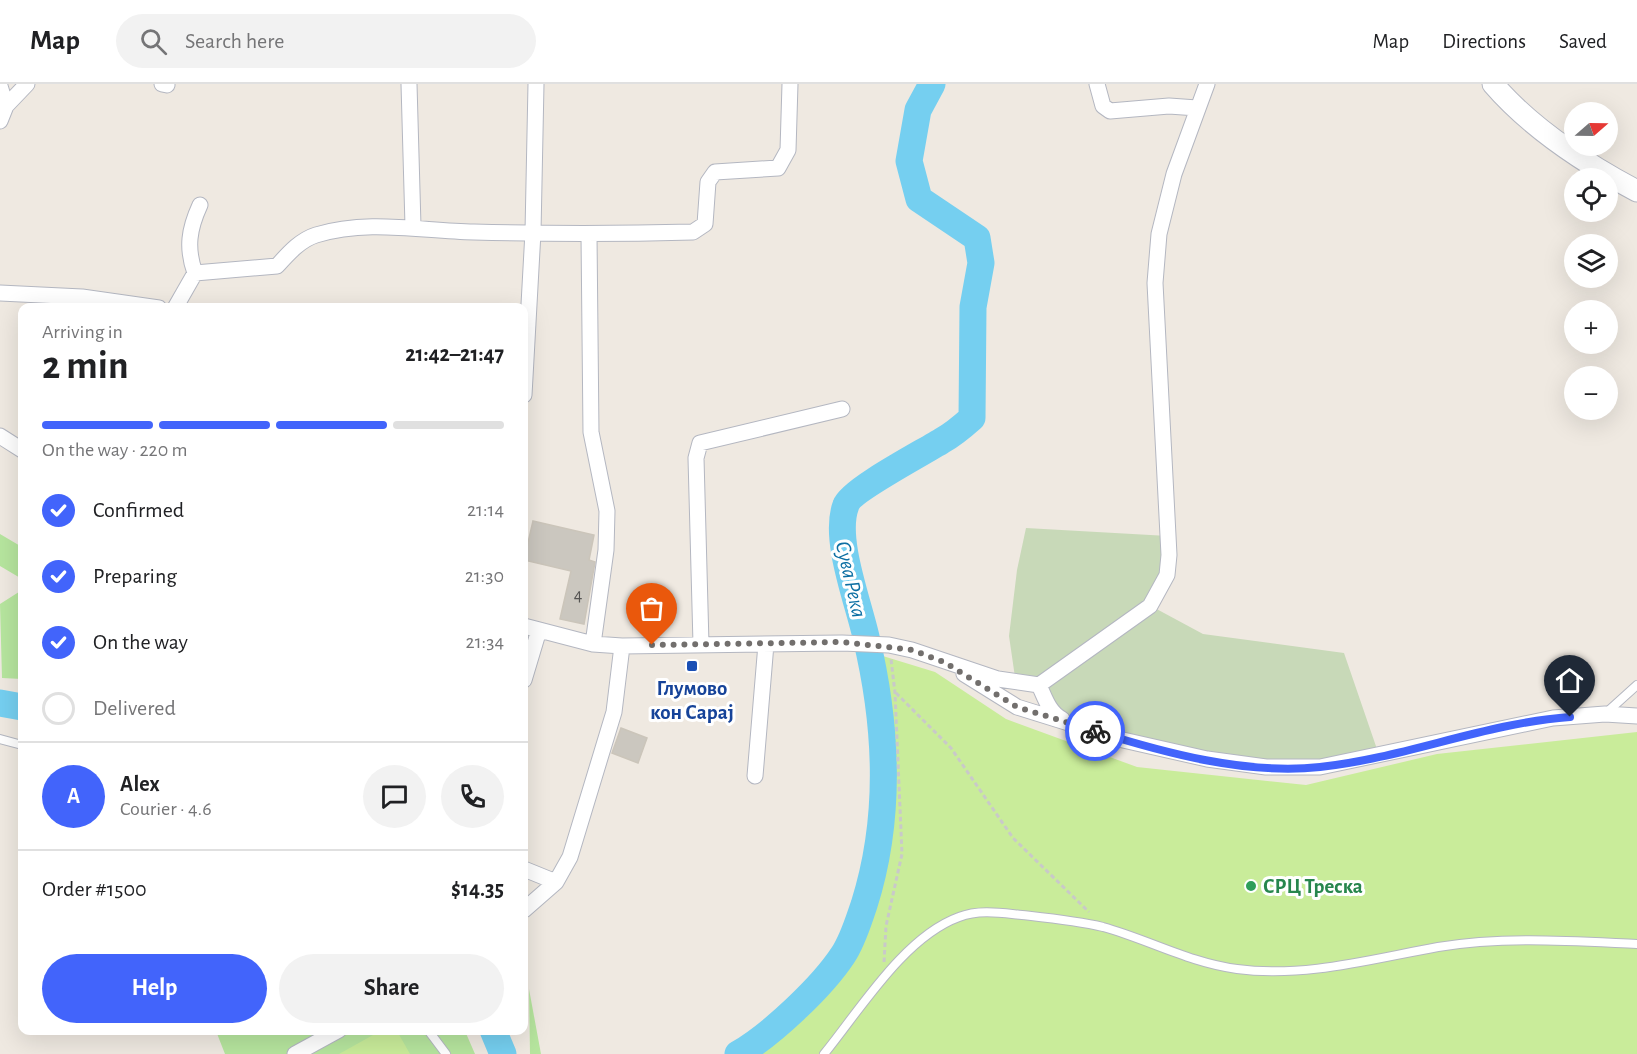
<!DOCTYPE html>
<html lang="en">
<head>
<meta charset="utf-8">
<style>
	:root { --surface:#fff; --page:#f2f2f2; --text:#202124; --muted:#757577; --line:#e0e0e0; --accent:#4264fb }
	body { margin:0; font-family:"Alegreya Sans",sans-serif; background:var(--page); color:var(--text); height:100vh; display:flex; flex-direction:column; font-size:22px; white-space:nowrap }
	* { box-sizing:border-box; margin:0 }
	p { font-size:20px; color:var(--muted) }
	.icon { flex:none; width:33px; height:33px; fill:none; stroke:currentColor; stroke-width:2; stroke-linecap:round; stroke-linejoin:round }
	.map { position:relative; flex:1; overflow:hidden }
	.sheet { position:absolute; left:18px; top:219px; width:510px; height:732px; display:flex; flex-direction:column; background:var(--surface); border-radius:12px; box-shadow:0 6px 24px #0002 }
	.sheet>* { flex:none }
	.needle { width:39px; rotate:70deg }
	.tools { position:absolute; left:1564px; top:18px; display:grid; gap:12px }
	.tools a { display:grid; place-items:center; width:54px; height:54px; border-radius:50%; background:var(--surface); box-shadow:0 6px 24px #0002; font-size:30px }
	.pin { position:absolute; display:grid; place-items:center; width:51px; height:51px; color:#fff; margin:-62px -26px; border-radius:50% 50% 50% 0; rotate:-45deg; box-shadow:0 0 6px #0007 }
	.pin .icon { rotate:45deg }
	.courier { position:absolute; display:grid; place-items:center; width:60px; height:60px; margin:-30px; border:4px solid #4264fb; border-radius:50%; background:#fff; color:#222; box-shadow:0 2px 8px #0007 }
	.headline em { font-style:normal; font-weight:700 }
	.headline div { display:flex; flex-direction:column-reverse }
	.headline { display:flex; align-items:center; justify-content:space-between; height:102px; padding:0 24px }
	h1 { font-size:39px; font-weight:700; line-height:45px }
	.bar { display:grid; grid-template-columns:repeat(4,1fr); gap:9px 6px; align-content:center; height:72px; padding:0 24px }
	.bar i { height:8px; border-radius:4px; background:var(--line) }
	.bar .current { background:var(--accent) }
	.bar p { grid-column:span 4 }
	.line { display:flex; align-items:center; gap:15px; padding:0 24px; border-top:2px solid var(--line) }
	.line div { flex:1 }
	.round { display:grid; place-items:center; flex:none; width:63px; height:63px; border-radius:32px; background:var(--page) }
	ol { padding:0 24px; list-style:none }
	li { display:flex; align-items:center; gap:18px; height:66px }
	li p { margin-inline-start:auto }
	li .icon { padding:6px; border-radius:50%; background:var(--accent); color:#fff; stroke-width:4 }
	li:last-child { color:var(--muted) }
	li i { width:33px; height:33px; border:3px solid var(--line); border-radius:50% }
	.primary-button { display:flex; gap:12px; margin-top:auto; padding:12px 24px }
	.primary-button a { flex:1; height:69px; border-radius:36px; background:var(--accent); color:#fff; font-size:24px; font-weight:700; line-height:69px; text-align:center }
	.primary-button a+a { background:var(--page); color:var(--text) }
	header { display:flex; align-items:center; gap:36px; box-sizing:border-box; height:84px; padding:0 30px; background:var(--surface); border-bottom:2px solid var(--line) }
	header strong { font-size:28px }
	nav { display:flex; gap:33px; margin-inline-start:auto; font-size:21px }
	.search { width:420px; height:54px; background:var(--page); display:flex; align-items:center; gap:15px; box-sizing:border-box; padding:0 21px; border-radius:33px; color:var(--muted); font-size:22px }
	.map>svg:first-child { display:block }
	.green { fill:#b6e59e }
	.cemetery { fill:#c8d9b8 }
	.pitch { fill:#c9ec9a }
	.lines { fill:none; stroke-linecap:round; stroke-linejoin:round }
	.river { stroke:#75cff0; stroke-width:27 }
	.building { fill:#cbc7bf; stroke:#cbc5ba; stroke-width:1.5 }
	.lane-casing { stroke:#b4b7c1; stroke-width:10 }
	.street-casing { stroke:#b4b7c1; stroke-width:17 }
	.secondary-casing { stroke:#b4b7c1; stroke-width:23 }
	.path { stroke:#c9c9c9; stroke-width:3; stroke-dasharray:4.5 3; stroke-linecap:butt }
	.lane { stroke:#fff; stroke-width:8 }
	.street { stroke:#fff; stroke-width:15 }
	.secondary { stroke:#fff; stroke-width:21 }
	.done { stroke:#726f6d; stroke-width:6; stroke-dasharray:0 10.8 }
	.route { stroke:#4264fb; stroke-width:8 }
	.transit-dot { fill:#1a4fb4; stroke:#fff; stroke-width:2 }
	.leisure-dot { fill:#2e9e5b; stroke:#fff; stroke-width:2 }
	.labels { text-anchor:middle; stroke-width:6; stroke-linejoin:round; paint-order:stroke }
	.number-label { font-size:18px; fill:#555452 }
	.transit-label { font-size:21px; font-weight:bold; fill:#164399; stroke:#fff }
	.leisure-label { font-size:21px; font-weight:bold; fill:#27864d; stroke:#fff; text-anchor:start }
	.water-label { font-size:22px; font-style:italic; fill:#0d6fa3; stroke:#fff }
</style>
</head>
<body>
<header>
<strong>Map</strong>
<div class="search"><svg class="icon" aria-label="search" viewBox="0 0 24 24"><circle cx="10" cy="10" r="6"/><path d="M15 15l6 6"/></svg>Search here</div>
<nav><a>Map</a><a>Directions</a><a>Saved</a></nav>
</header>
<div class="map">
<svg width="1637" height="970" viewBox="0 0 1637 970">
	<rect width="100%" height="100%" fill="#efe9e1"/>
	<!-- green -->
	<path class="green" d="M 0,450 L 22,463 L 22,495 L 0,482 Z
		M 22,506 L 22,595 L 2,594 L 0,520 Z
		M 529,905 L 541,970 L 530,970 Z
		M 216,947 L 465,947 L 475,970 L 225,970 Z"/>
	<!-- cemetery -->
	<path class="cemetery" d="M 1026,444 L 1168,452 L 1169,471 L 1151,522 L 1203,550 L 1344,569 L 1379,671 L 1266,683 L 1068,639 L 1039,601 L 1016,600 L 1009,552 L 1017,486 Z"/>
	<!-- pitch -->
	<path class="pitch" d="M 873,569 L 935,588 L 1006,635 L 1137,683 L 1306,701 L 1437,670 L 1637,648 L 1637,970 L 728,970 L 803,926 L 853,846 L 876,758 L 877,637 Z
		M 382,946 L 397,947 L 410,970 L 339,970 Z"/>
	<g class="lines">
		<!-- river -->
		<path class="river" d="M 0,619 L 22,623
			M 493,946 L 503,970
			M 738,970 C 771,951 822,903 843,871 C 853,856 858,838 864,821 C 892,733 887,641 866,553 C 858,517 833,454 846,421 C 851,406 926,367 943,356 C 954,350 963,342 972,334 L 973,223 L 981,179 L 977,154 L 919,115 L 909,77 L 918,26 L 932,0"/>
	</g>
	<!-- building -->
	<path class="building" d="M 533,437 L 594,451 L 589,476 L 595,478 L 584,540 L 560,535 L 571,487 L 524,476 Z
		M 621,644 L 647,654 L 638,679 L 612,669 Z"/>
	<g class="lines">
		<defs>
			<path id="lane" d="M 1606,629 L 1637,601
				M 0,655 L 22,661
				M 428,946 L 446,970
				M 824,970 C 860,926 904,853 959,833 C 979,825 1002,829 1022,831 C 1048,834 1077,837 1103,843 C 1147,855 1190,879 1237,885 C 1305,894 1371,875 1438,863 C 1504,852 1571,857 1637,860"/>
			<path id="street" d="M 162,0 L 167,1
				M 409,0 L 413,142
				M 1097,0 L 1103,22 L 1110,27 L 1169,22 L 1197,24
				M 0,2 L 6,22
				M 0,37 L 6,22 L 27,0
				M 589,151 L 591,348 L 607,427 L 606,466 L 593,560
				M 195,189 L 277,182 C 288,170 300,156 316,151 C 369,135 420,147 474,148 C 547,150 620,150 693,148 L 705,140 L 708,98 L 715,88 L 778,84 L 788,66 L 790,0
				M 0,209 L 82,213 L 159,224
				M 175,224 L 195,189 C 186,164 189,145 200,121
				M 524,311 L 533,148 L 536,0
				M 0,352 L 22,366
				M 524,542 L 593,560 L 622,562 L 842,559 L 889,561 L 912,566 L 998,595 L 1039,601 L 1150,522 L 1167,491 L 1169,471 L 1155,199 L 1159,150 L 1174,90 L 1207,0
				M 701,560 L 696,374 L 700,359 L 842,325
				M 964,590 L 1017,623 L 1123,656 L 1207,675 L 1266,683 L 1320,683 L 1553,634 L 1605,630 L 1637,632
				M 524,596 L 539,546
				M 1039,601 C 1045,614 1049,628 1062,635
				M 755,692 L 766,560
				M 524,785 L 556,798
				M 524,826 L 556,798 L 570,773 L 614,628 L 622,562
				M 295,970 L 339,946"/>
			<path id="secondary" d="M 1493,0 C 1531,44 1586,80 1637,107"/>
		</defs>
		<!-- lane casing -->
		<use href="#lane" class="lane-casing"/>
		<!-- street casing -->
		<use href="#street" class="street-casing"/>
		<!-- secondary casing -->
		<use href="#secondary" class="secondary-casing"/>
		<!-- path -->
		<path class="path" d="M 896,609 L 951,664 L 1013,754 L 1089,828
			M 884,878 L 886,842 L 902,770 L 895,609 L 891,575"/>
		<!-- lane -->
		<use href="#lane" class="lane"/>
		<!-- street -->
		<use href="#street" class="street"/>
		<!-- secondary -->
		<use href="#secondary" class="secondary"/>
	</g>
	<g class="lines">
		<!-- done -->
		<path class="done" d="M 652,561 L 843,558 L 912,566 L 944,578 L 1017,623 L 1095,647"/>
		<!-- route -->
		<path class="route" d="M 1095,647 C 1165,669 1246,691 1320,683 C 1405,674 1485,639 1570,633"/>
	</g>
	<!-- markers -->
	<rect class="transit-dot" x="686" y="576" width="12" height="12" rx="3"/>
	<circle class="leisure-dot" cx="1251" cy="802" r="6"/>
	<g class="labels">
		<!-- number labels -->
		<g class="number-label">
			<text x="578" y="517">4</text>
		</g>
		<!-- transit labels -->
		<g class="transit-label">
			<text x="692" y="611">Глумово<tspan x="692" dy="24">кон Сарај</tspan></text>
		</g>
		<!-- leisure labels -->
		<g class="leisure-label">
			<text x="1263" y="809">СРЦ Треска</text>
		</g>
		<!-- water labels -->
		<g class="water-label">
			<text transform="translate(852 495) rotate(77)" y="8">Сува Река</text>
		</g>
	</g>
</svg>
<div class="tools">
<a><svg class="needle" viewBox="-14 -14 28 28"><path d="M0-13l5 13h-10z" fill="#e53935"/><path d="M0 13l5-13h-10z" fill="#757577"/></svg></a>
<a><svg class="icon" aria-label="locate" viewBox="0 0 24 24"><circle cx="12" cy="12" r="6"/><path d="M12 2v4M12 18v4M2 12h4M18 12h4"/></svg></a>
<a><svg class="icon" aria-label="layers" viewBox="0 0 24 24"><path d="M12 4l9 5-9 5-9-5zM3 14l9 5 9-5"/></svg></a>
<a>+</a>
<a>−</a>
</div>
<div class="pin" style="left:652px;top:561px;background:#ea580c"><svg class="icon" aria-label="bag" viewBox="0 0 24 24"><path d="M5 8h14l-1 12H6zM9 8a3 3 0 0 1 6 0"/></svg></div>
<div class="pin" style="left:1570px;top:633px;background:#1f2937"><svg class="icon" aria-label="home" viewBox="0 0 24 24"><path d="M3 11l9-7 9 7M6 9v11h12V9"/></svg></div>
<div class="courier" style="left:1095px;top:647px"><svg class="icon" aria-label="bike" viewBox="0 0 24 24"><circle cx="6" cy="16" r="4"/><circle cx="18" cy="16" r="4"/><path d="M6 16l4-8h5l3 8M10 8l3 8H6M13 5h3"/></svg></div>
<section class="sheet">
<div class="headline"><div><h1>2 min</h1><p>Arriving in</p></div><em>21:42–21:47</em></div>
<div class="bar"><i class="current"></i><i class="current"></i><i class="current"></i><i></i><p>On the way · 220 m</p></div>
<ol>
<li><svg class="icon" aria-label="check" viewBox="0 0 24 24"><path d="M5 12l5 5 9-10"/></svg>Confirmed<p>21:14</p></li>
<li><svg class="icon" aria-label="check" viewBox="0 0 24 24"><path d="M5 12l5 5 9-10"/></svg>Preparing<p>21:30</p></li>
<li><svg class="icon" aria-label="check" viewBox="0 0 24 24"><path d="M5 12l5 5 9-10"/></svg>On the way<p>21:34</p></li>
<li><i></i>Delivered</li>
</ol>
<div class="line" style="height:108px"><b class="round" style="background:var(--accent);color:#fff">A</b><div><b>Alex</b><p>Courier · 4.6</p></div><a class="round"><svg class="icon" aria-label="chat" viewBox="0 0 24 24"><path d="M4 5h16v11H9l-5 4z"/></svg></a><a class="round"><svg class="icon" aria-label="phone" viewBox="0 0 24 24"><path d="M5 4h4l2 5-3 2q2 4 5 5l2-3 5 2v4C11 20 4 13 5 4z"/></svg></a></div>
<div class="line" style="height:78px"><div>Order #1500</div><b>$14.35</b></div>
<div class="primary-button"><a>Help</a><a>Share</a></div>
</section>
</div>
</body>
</html>
